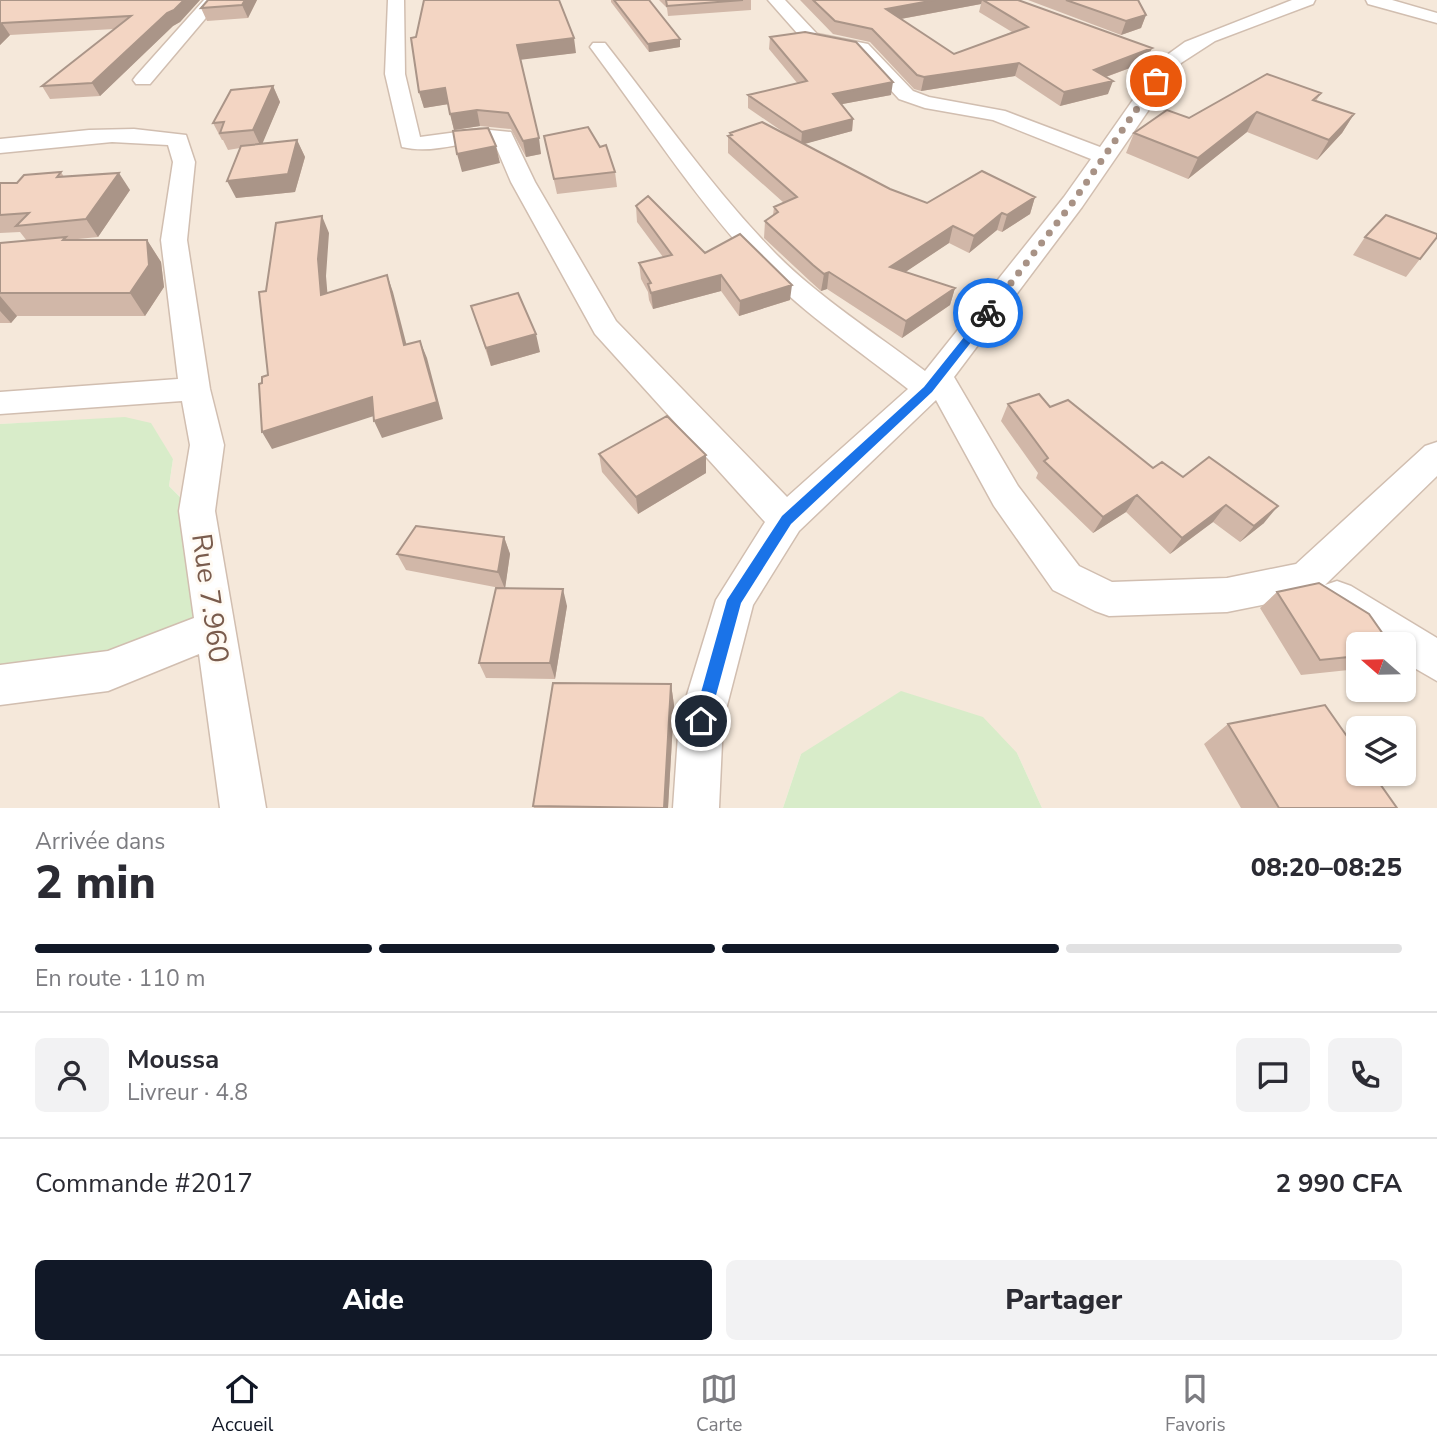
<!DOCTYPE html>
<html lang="fr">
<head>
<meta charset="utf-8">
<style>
	:root { --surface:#fff; --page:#f2f2f3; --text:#2b2b33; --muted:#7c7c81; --line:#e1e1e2; --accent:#111827 }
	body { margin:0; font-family:"Nunito Sans",sans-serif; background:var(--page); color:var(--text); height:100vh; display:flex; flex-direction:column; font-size:26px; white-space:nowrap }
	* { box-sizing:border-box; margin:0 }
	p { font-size:23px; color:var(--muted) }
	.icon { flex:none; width:38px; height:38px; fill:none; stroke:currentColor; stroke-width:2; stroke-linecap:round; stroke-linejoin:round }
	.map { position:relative; height:808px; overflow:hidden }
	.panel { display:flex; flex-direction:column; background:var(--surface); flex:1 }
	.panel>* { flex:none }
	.needle { width:46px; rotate:290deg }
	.buttons { position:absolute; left:1346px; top:632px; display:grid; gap:14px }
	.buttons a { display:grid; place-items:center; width:70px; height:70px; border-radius:10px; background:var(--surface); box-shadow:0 2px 5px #0004; font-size:35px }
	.pin { position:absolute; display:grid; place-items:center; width:60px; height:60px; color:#fff; margin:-30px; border:4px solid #fff; border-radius:50%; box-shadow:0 2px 7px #0007 }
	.courier { position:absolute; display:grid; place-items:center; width:70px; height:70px; margin:-35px; border:5px solid #1a73e8; border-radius:50%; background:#fff; color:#222; box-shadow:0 2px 9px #0007 }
	.headline em { font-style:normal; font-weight:800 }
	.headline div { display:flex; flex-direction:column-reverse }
	.headline { display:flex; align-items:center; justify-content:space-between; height:119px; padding:0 35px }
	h1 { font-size:46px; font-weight:800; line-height:52px }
	.bar { display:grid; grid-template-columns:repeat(4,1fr); gap:10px 7px; align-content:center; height:84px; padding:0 35px }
	.bar i { height:9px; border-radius:5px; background:var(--line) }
	.bar .active { background:var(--accent) }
	.bar p { grid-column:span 4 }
	.line { display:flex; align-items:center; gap:18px; padding:0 35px; border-top:2px solid var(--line) }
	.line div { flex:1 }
	.round { display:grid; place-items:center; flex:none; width:74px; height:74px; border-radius:10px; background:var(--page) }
	.primary-button { display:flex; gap:14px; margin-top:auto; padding:14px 35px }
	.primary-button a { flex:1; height:80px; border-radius:10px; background:var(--accent); color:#fff; font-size:28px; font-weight:800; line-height:80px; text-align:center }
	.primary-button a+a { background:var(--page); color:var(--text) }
	.menu { display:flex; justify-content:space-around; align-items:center; height:98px; border-top:2px solid var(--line); background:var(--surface); font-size:19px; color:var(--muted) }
	.menu a { display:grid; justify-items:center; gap:4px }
	.menu .active { color:var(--accent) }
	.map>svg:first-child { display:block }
	.residential { fill:#f5e8da; fill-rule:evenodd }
	.green { fill:#d8ecc9 }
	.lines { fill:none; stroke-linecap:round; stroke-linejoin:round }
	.minor-casing { stroke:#d1beb0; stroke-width:3 }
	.minor { fill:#fff; fill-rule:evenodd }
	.wall { fill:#d1b7a8; fill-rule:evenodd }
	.shaded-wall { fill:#aa9588 }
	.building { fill:#f3d5c3; stroke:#aa9588; stroke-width:2 }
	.route { fill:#1a73e8 }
	.done { stroke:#a89285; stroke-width:7; stroke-dasharray:0 12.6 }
	.labels { text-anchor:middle; stroke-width:6; stroke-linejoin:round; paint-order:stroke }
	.near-street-label { font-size:28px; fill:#7a5c4d; stroke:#fffaf3 }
</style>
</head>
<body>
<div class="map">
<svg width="1437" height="808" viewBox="0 0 1437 808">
	<rect width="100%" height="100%" fill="#fdf6ec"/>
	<!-- residential -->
	<path class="residential" d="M 0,0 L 1437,0 L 1437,808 L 1042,808 L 1017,753 L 801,754 L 783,808 L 0,808 L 0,671 L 197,513 L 169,486 L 173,459 L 125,418 L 0,424 ZM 1358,644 L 1404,644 L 1404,690 L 1358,690 ZM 1358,728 L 1404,728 L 1404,774 L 1358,774 Z"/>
	<!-- green -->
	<path class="green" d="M 125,417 L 151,423 L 173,459 L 169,486 L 196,513 L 220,622 L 180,652 L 0,671 L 0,424 Z
		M 901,691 L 983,717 L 1017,753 L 1042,808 L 783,808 L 801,754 Z"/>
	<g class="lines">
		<defs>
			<path id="minor" d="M 204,0 L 221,0 L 150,84 L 136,84 L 133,80 L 136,76 Z
				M 388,0 L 404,0 L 405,74 L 420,137 L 480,129 L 511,132 L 535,182 L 616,321 L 787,497 L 908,389 C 857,349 800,311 755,263 C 695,198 646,122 593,51 L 590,47 L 593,43 L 605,43 C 660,113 712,188 774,252 C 818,297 875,333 925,371 L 1064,197 L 1091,159 L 993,120 L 925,108 L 899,99 L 856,52 L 805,42 L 768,0 L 785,0 L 817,34 L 868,44 L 913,91 L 929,97 L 1005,111 L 1100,147 L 1149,77 L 1167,55 L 1185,42 L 1292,0 L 1315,0 L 1313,4 L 1215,41 L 1181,63 L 1082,207 L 954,377 L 1018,486 L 1079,566 L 1112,582 L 1227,578 L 1296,564 L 1425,446 L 1437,442 L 1437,476 L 1325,585 L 1337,581 L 1351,586 L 1437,638 L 1437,681 L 1404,662 L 1404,644 L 1375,644 L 1323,610 L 1318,598 L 1322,588 L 1306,596 L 1227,612 L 1109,616 L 1095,611 L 1053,590 L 994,506 L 936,400 L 799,531 L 753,605 L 723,721 L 719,808 L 673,808 L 679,721 L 716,600 L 765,522 L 595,334 L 511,182 L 494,142 C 462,140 435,155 402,147 L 385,74 Z
				M 1366,0 L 1392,0 L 1437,13 L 1437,23 L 1368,4 Z
				M 134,129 L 186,135 L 195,162 L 187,240 L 210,389 L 224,445 L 215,511 L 266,808 L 220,808 L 199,654 L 108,691 L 0,705 L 0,665 L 108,651 L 194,618 L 179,511 L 190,445 L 182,401 L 0,414 L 0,392 L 178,379 L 161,240 L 173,162 L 168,145 L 112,142 L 0,153 L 0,139 L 89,130 Z"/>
		</defs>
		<!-- minor casing -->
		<use href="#minor" class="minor-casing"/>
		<!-- minor -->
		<use href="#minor" class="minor"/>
	</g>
	<!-- wall -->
	<path class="wall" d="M 0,0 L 200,0 L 180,22 L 173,26 L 100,96 L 50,99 L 42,86 L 114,29 L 10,35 L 0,45 Z
		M 208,0 L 257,0 L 248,18 L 207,21 L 201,8 Z
		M 611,0 L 649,0 L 680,39 L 680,47 L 649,52 L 611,2 Z
		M 659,0 L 751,0 L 751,10 L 668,16 L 667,8 Z
		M 800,0 L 1018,0 L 1146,62 L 1106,77 L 1108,94 L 1060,106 L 1015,76 L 921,91 L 914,89 L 870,42 L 833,34 ZM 981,4 L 979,12 L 1012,32 L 954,54 L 901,19 Z
		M 1028,0 L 1138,0 L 1146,15 L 1141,28 L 1121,35 Z
		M 770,37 L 891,95 L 842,104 L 853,119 L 852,131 L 803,144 L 890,189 L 927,203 L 1035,197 L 1030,214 L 1002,232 L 997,230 L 969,253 L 949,243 L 905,272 L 955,288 L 950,305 L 902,338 L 827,289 L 821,291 L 811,282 L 764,238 L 765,221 L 773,215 L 774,207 L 784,203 L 728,153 L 728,136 L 730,136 L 730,133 L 789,136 L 748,108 L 748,95 L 798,84 L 769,49 Z
		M 411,38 L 576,53 L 520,59 L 541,154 L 526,157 L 511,129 L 480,126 L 454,130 L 448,104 L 424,108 L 419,92 Z
		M 273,86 L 280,102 L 262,143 L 297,140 L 305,157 L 295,192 L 236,198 L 240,148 L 228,150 L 223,140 L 222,140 L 213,123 Z
		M 1321,93 L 1316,101 L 1354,114 L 1342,133 L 1317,160 L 1247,132 L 1188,179 L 1126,153 L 1134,133 L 1189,118 Z
		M 544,136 L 615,172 L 617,187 L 557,194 Z
		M 61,172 L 64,177 L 130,190 L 98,237 L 68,240 L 147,240 L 161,262 L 164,287 L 145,316 L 17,316 L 11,323 L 0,323 L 0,243 L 27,241 L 20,232 L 0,233 L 0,183 L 17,183 Z
		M 636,206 L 705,253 L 790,300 L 739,316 L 721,291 L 653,309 L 649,300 L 648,292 L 641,279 L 639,263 L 663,257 L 637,222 Z
		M 1365,237 L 1437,237 L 1406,277 L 1353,255 Z
		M 471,306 L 540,352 L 491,366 Z
		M 1008,404 L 1050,407 L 1153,468 L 1183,477 L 1264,523 L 1240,542 L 1213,522 L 1170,554 L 1126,512 L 1093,533 L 1036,478 L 1038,473 L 1001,421 Z
		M 599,454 L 706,473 L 638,514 L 602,472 Z
		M 504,537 L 510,554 L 505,588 L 567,606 L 555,679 L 486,678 L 479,663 L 500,588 L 406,570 L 397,554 Z
		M 1277,592 L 1358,644 L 1358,669 L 1301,675 L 1260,608 Z
		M 671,684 L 674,705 L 668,808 L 534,808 L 533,806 Z
		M 1228,724 L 1397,808 L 1241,808 L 1204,744 Z"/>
	<!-- shaded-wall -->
	<path class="shaded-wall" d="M 184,0 L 200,0 L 180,22 L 173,26 L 100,96 L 92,83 L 167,13 Z
		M 245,0 L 257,0 L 248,18 L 242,5 Z
		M 935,0 L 982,0 L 981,4 L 884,22 L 886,9 Z
		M 1146,15 L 1141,28 L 1121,35 L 1126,21 Z
		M 2,23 L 10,35 L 0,45 L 0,24 Z
		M 574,38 L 576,53 L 519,60 L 517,45 Z
		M 680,39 L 680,47 L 649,52 L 648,44 Z
		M 1152,48 L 1146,62 L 1089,83 L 1094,70 Z
		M 1019,63 L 1015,76 L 921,91 L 924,77 Z
		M 1113,81 L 1108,94 L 1060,106 L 1064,92 Z
		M 893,82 L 891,95 L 832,106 L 833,94 Z
		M 273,86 L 280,102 L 261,147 L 253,130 Z
		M 445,88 L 449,104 L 424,108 L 419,92 Z
		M 477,110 L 480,126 L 454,130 L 450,114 Z
		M 1257,112 L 1247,132 L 1188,179 L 1198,158 Z
		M 1354,114 L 1342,133 L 1317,160 L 1329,140 Z
		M 853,119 L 852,131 L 801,145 L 802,132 Z
		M 539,138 L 541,154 L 526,157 L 523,141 Z
		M 297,140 L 305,157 L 295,192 L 236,198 L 227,181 Z
		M 496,146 L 500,163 L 462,172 L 457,154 Z
		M 119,173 L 130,190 L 98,237 L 86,219 Z
		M 1035,197 L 1030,214 L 1002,232 L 1007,215 Z
		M 1002,213 L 997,230 L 969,253 L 974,236 Z
		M 322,216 L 329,233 L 326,276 L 329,312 L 321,295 L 318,259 Z
		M 953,226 L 949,243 L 886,285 L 890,267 Z
		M 147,240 L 161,262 L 164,287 L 145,316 L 130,293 Z
		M 829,272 L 827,289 L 821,291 L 824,274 Z
		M 387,275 L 393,292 L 411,362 L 404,345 Z
		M 721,275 L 721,291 L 653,309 L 651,293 Z
		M 792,285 L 790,300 L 739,316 L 740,301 Z
		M 955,288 L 950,305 L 902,338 L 906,321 Z
		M 0,296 L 17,316 L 11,323 L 0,311 Z
		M 536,334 L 540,352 L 491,366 L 486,348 Z
		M 420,341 L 427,358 L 443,419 L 382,438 L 374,421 Z
		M 372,397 L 380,414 L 272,449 L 262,432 Z
		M 706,455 L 706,473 L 638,514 L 636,497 Z
		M 1137,495 L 1126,512 L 1093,533 L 1103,517 Z
		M 1226,505 L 1213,522 L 1170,554 L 1182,538 Z
		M 1278,506 L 1264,523 L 1240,542 L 1254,526 Z
		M 504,537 L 510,554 L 505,589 L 498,572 Z
		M 563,589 L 567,606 L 555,679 L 550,663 Z
		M 671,684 L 674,705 L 668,808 L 664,808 Z"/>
	<!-- building -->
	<path class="building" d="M 0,0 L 184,0 L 174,10 L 167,13 L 92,83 L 42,86 L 131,16 L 2,23 L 0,24 Z
		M 208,0 L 245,0 L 242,5 L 201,8 Z
		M 424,0 L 559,0 L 574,38 L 517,45 L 539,138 L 523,141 L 508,113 L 477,110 L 450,114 L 445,88 L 419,92 L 411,38 L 416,37 Z
		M 614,0 L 649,0 L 680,39 L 648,44 Z
		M 666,0 L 743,0 L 667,6 Z
		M 813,0 L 935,0 L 886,9 L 954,54 L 1028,27 L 983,0 L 1018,0 L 1152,48 L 1094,70 L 1113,81 L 1064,92 L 1019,63 L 924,77 L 917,75 L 872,29 L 835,21 Z
		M 1066,0 L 1138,0 L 1146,15 L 1126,21 Z
		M 805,32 L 856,42 L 893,82 L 833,94 L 853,119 L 802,132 L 748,95 L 807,81 L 770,37 Z
		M 1267,74 L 1321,93 L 1313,100 L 1354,114 L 1329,140 L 1257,112 L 1198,158 L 1134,133 L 1167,110 L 1189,118 Z
		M 273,86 L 253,130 L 220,133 L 224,122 L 213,123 L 231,90 Z
		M 762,122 L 890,189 L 927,203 L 982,171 L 1035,197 L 1007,215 L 1002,213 L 974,236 L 953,226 L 890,267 L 955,288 L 906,321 L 829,272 L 824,274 L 813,265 L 765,221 L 778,212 L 774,207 L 797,197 L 728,136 L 732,135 L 730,133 Z
		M 588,127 L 600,147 L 606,145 L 615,172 L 554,179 L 544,136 Z
		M 488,128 L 496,146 L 457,154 L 453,131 Z
		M 297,140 L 288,174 L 227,181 L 241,146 Z
		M 61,172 L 57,177 L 119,173 L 86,219 L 16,226 L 29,213 L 0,215 L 0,183 L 17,183 L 24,175 Z
		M 648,196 L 705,253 L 740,234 L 792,285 L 740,301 L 721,275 L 651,293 L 648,284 L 651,283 L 639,263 L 672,255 L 636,206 Z
		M 1386,215 L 1437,234 L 1437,237 L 1420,259 L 1365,237 Z
		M 322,216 L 318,259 L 321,295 L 387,275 L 404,345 L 420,341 L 437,402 L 374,421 L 372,397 L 262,432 L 259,384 L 262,383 L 262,377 L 268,375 L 259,292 L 266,291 L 276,223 Z
		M 66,237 L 63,240 L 147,240 L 149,265 L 130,293 L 0,293 L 0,243 Z
		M 518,293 L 536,334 L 486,348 L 471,306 Z
		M 1039,394 L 1050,407 L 1068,400 L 1153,468 L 1162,462 L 1183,477 L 1209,457 L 1278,506 L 1254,526 L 1226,505 L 1182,538 L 1137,495 L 1103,517 L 1044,461 L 1048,458 L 1008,404 Z
		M 667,416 L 706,455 L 636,497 L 599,454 Z
		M 416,526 L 504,537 L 498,572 L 397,554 Z
		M 1319,583 L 1369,614 L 1390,644 L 1358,644 L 1358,656 L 1320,660 L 1277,592 Z
		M 496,588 L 563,589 L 550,663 L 479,663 Z
		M 553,683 L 671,684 L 664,808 L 533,806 Z
		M 1325,705 L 1358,752 L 1358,774 L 1373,774 L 1397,808 L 1279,808 L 1228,724 Z"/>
	<!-- route -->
	<path class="route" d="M 985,311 L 994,313 L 932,392 L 791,524 L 741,603 L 709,721 L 706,726 L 701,728 L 695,726 L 693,721 L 727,600 L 782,516 L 924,387 Z"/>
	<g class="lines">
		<!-- done -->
		<path class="done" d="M 988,313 L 1073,202 L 1156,81"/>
	</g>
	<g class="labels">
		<!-- near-street labels -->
		<g class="near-street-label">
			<text transform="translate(211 598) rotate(82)" y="10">Rue 7.960</text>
		</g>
	</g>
</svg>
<div class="buttons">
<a><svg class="needle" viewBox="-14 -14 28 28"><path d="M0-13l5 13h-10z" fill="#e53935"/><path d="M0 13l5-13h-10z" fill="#7c7c81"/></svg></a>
<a><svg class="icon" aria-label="layers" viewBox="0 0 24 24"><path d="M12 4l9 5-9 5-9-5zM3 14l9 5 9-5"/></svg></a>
</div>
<div class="pin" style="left:1156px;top:81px;background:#ea580c"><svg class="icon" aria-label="bag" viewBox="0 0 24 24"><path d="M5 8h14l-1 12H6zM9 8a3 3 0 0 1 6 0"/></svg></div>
<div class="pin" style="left:701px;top:721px;background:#1f2937"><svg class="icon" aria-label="home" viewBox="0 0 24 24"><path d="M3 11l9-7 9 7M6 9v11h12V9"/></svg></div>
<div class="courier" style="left:988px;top:313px"><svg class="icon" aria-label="bike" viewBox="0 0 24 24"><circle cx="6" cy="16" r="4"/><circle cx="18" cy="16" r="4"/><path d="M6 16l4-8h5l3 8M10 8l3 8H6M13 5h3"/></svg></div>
</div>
<section class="panel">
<div class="headline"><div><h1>2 min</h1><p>Arrivée dans</p></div><em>08:20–08:25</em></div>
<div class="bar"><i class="active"></i><i class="active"></i><i class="active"></i><i></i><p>En route · 110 m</p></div>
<div class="line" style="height:126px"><a class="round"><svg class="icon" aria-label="person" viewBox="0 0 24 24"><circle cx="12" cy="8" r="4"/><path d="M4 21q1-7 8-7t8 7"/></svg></a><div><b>Moussa</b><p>Livreur · 4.8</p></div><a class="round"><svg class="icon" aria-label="chat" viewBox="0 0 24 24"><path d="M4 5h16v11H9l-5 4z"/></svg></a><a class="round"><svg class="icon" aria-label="phone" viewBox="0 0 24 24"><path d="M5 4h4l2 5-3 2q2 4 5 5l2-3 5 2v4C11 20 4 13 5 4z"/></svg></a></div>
<div class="line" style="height:91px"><div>Commande #2017</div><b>2 990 CFA</b></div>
<div class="primary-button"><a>Aide</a><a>Partager</a></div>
</section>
<nav class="menu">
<a class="active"><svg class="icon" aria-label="home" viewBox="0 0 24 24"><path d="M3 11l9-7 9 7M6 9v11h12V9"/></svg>Accueil</a>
<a><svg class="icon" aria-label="map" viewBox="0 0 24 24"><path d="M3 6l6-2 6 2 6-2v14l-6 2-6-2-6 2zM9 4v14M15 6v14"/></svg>Carte</a>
<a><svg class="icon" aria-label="saved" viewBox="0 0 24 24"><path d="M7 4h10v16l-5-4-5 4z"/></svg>Favoris</a>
</nav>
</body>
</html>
